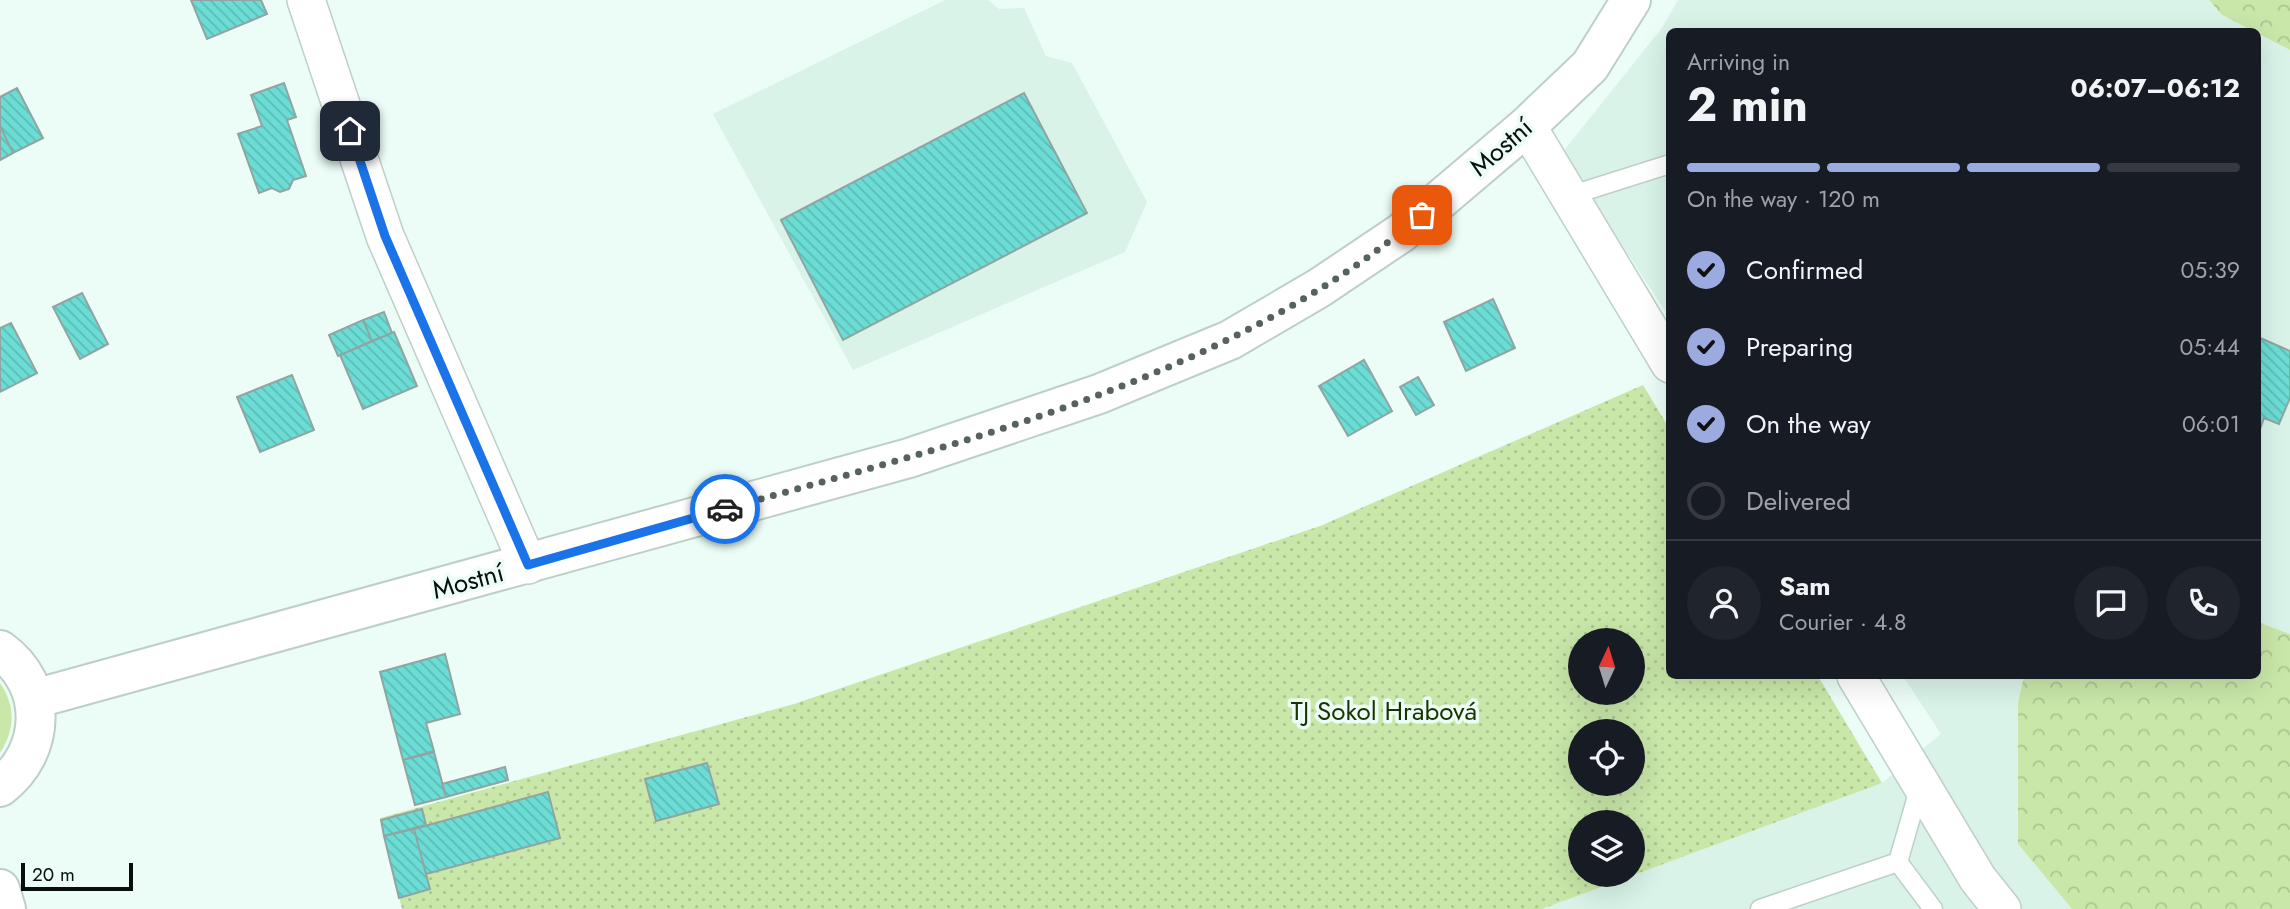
<!DOCTYPE html>
<html lang="en">
<head>
<meta charset="utf-8">
<style>
	:root { --surface:#171b24; --page:#20242c; --text:#f1f3f6; --muted:#9ea1a6; --line:#363941; --accent:#9cabdf }
	body { margin:0; font-family:Jost,sans-serif; background:var(--page); color:var(--text); height:100vh; display:flex; flex-direction:column; font-size:26px; white-space:nowrap }
	* { box-sizing:border-box; margin:0 }
	p { font-size:23px; color:var(--muted) }
	.icon { flex:none; width:38px; height:38px; fill:none; stroke:currentColor; stroke-width:2; stroke-linecap:round; stroke-linejoin:round }
	.map { position:relative; flex:1; overflow:hidden }
	.panel { position:absolute; left:1666px; top:28px; width:595px; height:651px; display:flex; flex-direction:column; background:var(--surface); border-radius:10px; box-shadow:0 7px 28px #0002 }
	.panel>* { flex:none }
	.needle { width:46px; rotate:4deg }
	.buttons { position:absolute; left:1568px; top:628px; display:grid; gap:14px }
	.buttons a { display:grid; place-items:center; width:77px; height:77px; border-radius:50%; background:var(--surface); box-shadow:0 7px 28px #0002; font-size:35px }
	.scale { position:absolute; left:21px; bottom:18px; width:112px; box-sizing:border-box; padding-left:7px; border:4px solid #080e0c; border-top:0; font-size:19px; line-height:24px; white-space:nowrap; color:#080e0c; -webkit-text-stroke:5px #ebfdf6; paint-order:stroke }
	.pin { position:absolute; display:grid; place-items:center; width:60px; height:60px; color:#fff; margin:-30px; border-radius:14px; box-shadow:0 4px 10px #0006 }
	.courier { position:absolute; display:grid; place-items:center; width:70px; height:70px; margin:-35px; border:5px solid #1a73e8; border-radius:50%; background:#fff; color:#222; box-shadow:0 2px 9px #0007 }
	.summary em { font-style:normal; font-weight:700 }
	.summary div { display:flex; flex-direction:column-reverse }
	.summary { display:flex; align-items:center; justify-content:space-between; height:119px; padding:0 21px }
	h1 { font-size:46px; font-weight:700; line-height:52px }
	.bar { display:grid; grid-template-columns:repeat(4,1fr); gap:10px 7px; align-content:center; height:84px; padding:0 21px }
	.bar i { height:9px; border-radius:5px; background:var(--line) }
	.bar .current { background:var(--accent) }
	.bar p { grid-column:span 4 }
	.line { display:flex; align-items:center; gap:18px; padding:0 21px; border-top:2px solid var(--line) }
	.line div { flex:1 }
	.round { display:grid; place-items:center; flex:none; width:74px; height:74px; border-radius:37px; background:var(--page) }
	ol { padding:0 21px; list-style:none }
	li { display:flex; align-items:center; gap:21px; height:77px }
	li p { margin-inline-start:auto }
	li .icon { padding:7px; border-radius:50%; background:var(--accent); color:#111; stroke-width:4 }
	li:last-child { color:var(--muted) }
	li i { width:38px; height:38px; border:4px solid var(--line); border-radius:50% }
	.map>svg:first-child { display:block }
	.built { fill:#d9f3e8 }
	.grass { fill:#c9e7a9 }
	.forest { fill:url(#forest-crowns) }
	.park { fill:url(#park-dots); fill-rule:evenodd }
	.building { fill:url(#building-back-hatch); stroke:#91a4a2; stroke-width:2 }
	.lines { fill:none; stroke-linecap:round; stroke-linejoin:round }
	.lane-casing { stroke:#becfc8; stroke-width:21 }
	.street-casing { stroke:#becfc8; stroke-width:40 }
	.secondary-casing { stroke:#becfc8; stroke-width:42 }
	.lane { stroke:#fff; stroke-width:18 }
	.street { stroke:#fff; stroke-width:37 }
	.secondary { stroke:#fff; stroke-width:38 }
	.done { stroke:#57625e; stroke-width:7; stroke-dasharray:0 12.6 }
	.route { stroke:#1a73e8; stroke-width:9 }
	.labels { text-anchor:middle; stroke-width:7; stroke-linejoin:round; paint-order:stroke }
	.street-label { font-size:26px; fill:#080e0c; stroke:#ebfdf6 }
	.park-label { font-size:26px; fill:#1e3200; stroke:#ebfdf6 }
</style>
</head>
<body>
<div class="map">
<svg width="2290" height="909" viewBox="0 0 2290 909">
	<defs>
		<pattern id="forest-crowns" width="20" height="18" patternUnits="userSpaceOnUse" patternTransform="scale(1.75)"><rect width="20" height="18" fill="#c9e7a9"/><path d="M2 6a3 3 0 1 1 6 0M12 15a3 3 0 1 1 6 0" fill="none" stroke="#abc590"/></pattern>
		<pattern id="park-dots" width="8" height="8" patternUnits="userSpaceOnUse" patternTransform="scale(1.75)"><rect width="8" height="8" fill="#c9e7a9"/><path d="M2 2h.1M6 6h.1" fill="none" stroke="#abc590" stroke-width="1.8" stroke-linecap="round"/></pattern>
		<pattern id="building-back-hatch" width="6" height="6" patternUnits="userSpaceOnUse" patternTransform="scale(1.75)"><rect width="6" height="6" fill="#6cddd5"/><path d="M-1 5l2 2M0 0l6 6M5-1l2 2" fill="none" stroke="#5cbcb6"/></pattern>
	</defs>
	<rect width="100%" height="100%" fill="#ebfdf6"/>
	<!-- built -->
	<path class="built" d="M 945,0 L 988,0 L 999,9 L 1024,8 L 1046,56 L 1072,63 L 1147,202 L 1125,252 L 853,370 L 713,114 Z
		M 1678,0 L 2209,0 L 2222,15 L 2254,31 L 1670,32 L 1669,317 L 1562,153 L 1662,28 Z
		M 2258,33 L 2290,50 L 2290,634 L 2258,622 Z
		M 1903,676 L 2024,676 L 2018,702 L 2018,844 L 2072,909 L 1542,909 L 1882,783 L 1941,734 Z"/>
	<!-- grass -->
	<path class="grass" d="M 0,683 C 16,706 15,730 0,753 Z"/>
	<!-- forest -->
	<path class="forest" d="M 2209,0 L 2290,0 L 2290,50 L 2222,15 Z
		M 2258,622 L 2290,634 L 2290,909 L 2072,909 L 2018,844 L 2018,702 L 2024,676 L 2258,676 Z"/>
	<!-- park -->
	<path class="park" d="M 1643,385 L 1669,428 L 1670,676 L 1818,676 L 1882,783 L 1542,909 L 402,909 L 380,818 L 794,704 L 1320,526 ZM 1580,640 L 1633,640 L 1633,693 L 1580,693 ZM 1580,732 L 1633,732 L 1633,784 L 1580,784 ZM 1580,822 L 1633,822 L 1633,875 L 1580,875 Z"/>
	<!-- building -->
	<path class="building" d="M 191,0 L 261,0 L 267,14 L 207,39 Z
		M 284,83 L 296,117 L 287,120 L 306,176 L 293,180 L 289,189 L 280,192 L 272,188 L 259,193 L 238,134 L 262,126 L 251,95 Z
		M 17,88 L 43,138 L 13,153 L 0,126 L 0,97 Z
		M 1024,93 L 1087,213 L 843,340 L 781,220 Z
		M 0,126 L 13,153 L 0,160 Z
		M 82,293 L 108,344 L 80,359 L 53,307 Z
		M 1493,299 L 1515,348 L 1466,371 L 1444,322 Z
		M 384,312 L 392,333 L 372,341 L 363,320 Z
		M 363,320 L 372,341 L 338,356 L 329,335 Z
		M 11,323 L 37,373 L 0,392 L 0,328 Z
		M 394,332 L 417,386 L 363,409 L 340,355 Z
		M 2258,337 L 2290,351 L 2290,398 L 2279,424 L 2264,418 L 2258,435 Z
		M 1364,360 L 1392,411 L 1348,436 L 1319,386 Z
		M 292,375 L 314,430 L 260,452 L 237,397 Z
		M 1418,377 L 1434,405 L 1416,415 L 1400,387 Z
		M 445,654 L 460,714 L 426,723 L 434,751 L 403,760 L 380,672 Z
		M 434,752 L 446,797 L 415,805 L 403,760 Z
		M 707,763 L 719,804 L 656,821 L 645,779 Z
		M 505,767 L 508,780 L 446,797 L 442,784 Z
		M 548,792 L 560,838 L 426,874 L 414,829 Z
		M 422,809 L 426,825 L 384,836 L 381,820 Z
		M 414,829 L 430,889 L 399,898 L 384,836 Z"/>
	<g class="lines">
		<defs>
			<path id="lane" d="M 1569,196 L 1670,164
				M 1920,786 L 1898,862 L 1933,909
				M 1760,909 L 1898,862"/>
			<path id="street" d="M 306,0 L 385,236 L 528,565
				M 1527,126 L 1670,364
				M 1856,676 L 1978,879 L 2002,909"/>
			<path id="secondary" d="M 0,650 C 49,685 46,752 0,787
				M 34,699 L 909,458 L 1099,394 L 1230,340 L 1319,288 L 1401,233 L 1527,126 L 1590,66 L 1631,0
				M 0,889 L 6,909"/>
		</defs>
		<!-- lane casing -->
		<use href="#lane" class="lane-casing"/>
		<!-- street casing -->
		<use href="#street" class="street-casing"/>
		<!-- secondary casing -->
		<use href="#secondary" class="secondary-casing"/>
		<!-- lane -->
		<use href="#lane" class="lane"/>
		<!-- street -->
		<use href="#street" class="street"/>
		<!-- secondary -->
		<use href="#secondary" class="secondary"/>
	</g>
	<g class="lines">
		<!-- done -->
		<path class="done" d="M 725,509 C 963,442 1230,378 1422,215"/>
		<!-- route -->
		<path class="route" d="M 350,131 L 385,236 L 528,565 L 725,509"/>
	</g>
	<g class="labels">
		<!-- street labels -->
		<g class="street-label">
			<text transform="translate(1501 147) rotate(-41)" y="9">Mostní</text>
			<text transform="translate(468 581) rotate(-15)" y="9">Mostní</text>
		</g>
		<!-- park labels -->
		<g class="park-label">
			<text x="1384" y="720">TJ Sokol Hrabová</text>
		</g>
	</g>
</svg>
<div class="buttons">
<a><svg class="needle" viewBox="-14 -14 28 28"><path d="M0-13l5 13h-10z" fill="#e53935"/><path d="M0 13l5-13h-10z" fill="#9ea1a6"/></svg></a>
<a><svg class="icon" aria-label="locate" viewBox="0 0 24 24"><circle cx="12" cy="12" r="6"/><path d="M12 2v4M12 18v4M2 12h4M18 12h4"/></svg></a>
<a><svg class="icon" aria-label="layers" viewBox="0 0 24 24"><path d="M12 4l9 5-9 5-9-5zM3 14l9 5 9-5"/></svg></a>
</div>
<div class="scale">20 m</div>
<div class="pin" style="left:1422px;top:215px;background:#ea580c"><svg class="icon" aria-label="bag" viewBox="0 0 24 24"><path d="M5 8h14l-1 12H6zM9 8a3 3 0 0 1 6 0"/></svg></div>
<div class="pin" style="left:350px;top:131px;background:#1f2937"><svg class="icon" aria-label="home" viewBox="0 0 24 24"><path d="M3 11l9-7 9 7M6 9v11h12V9"/></svg></div>
<div class="courier" style="left:725px;top:509px"><svg class="icon" aria-label="car" viewBox="0 0 24 24"><path d="M5 17H2v-5l4-1 3-4h7l3 4 3 1v5h-3M9 17h6M6 11h13"/><circle cx="7" cy="17" r="2"/><circle cx="17" cy="17" r="2"/></svg></div>
<section class="panel">
<div class="summary"><div><h1>2 min</h1><p>Arriving in</p></div><em>06:07–06:12</em></div>
<div class="bar"><i class="current"></i><i class="current"></i><i class="current"></i><i></i><p>On the way · 120 m</p></div>
<ol>
<li><svg class="icon" aria-label="check" viewBox="0 0 24 24"><path d="M5 12l5 5 9-10"/></svg>Confirmed<p>05:39</p></li>
<li><svg class="icon" aria-label="check" viewBox="0 0 24 24"><path d="M5 12l5 5 9-10"/></svg>Preparing<p>05:44</p></li>
<li><svg class="icon" aria-label="check" viewBox="0 0 24 24"><path d="M5 12l5 5 9-10"/></svg>On the way<p>06:01</p></li>
<li><i></i>Delivered</li>
</ol>
<div class="line" style="height:126px"><a class="round"><svg class="icon" aria-label="person" viewBox="0 0 24 24"><circle cx="12" cy="8" r="4"/><path d="M4 21q1-7 8-7t8 7"/></svg></a><div><b>Sam</b><p>Courier · 4.8</p></div><a class="round"><svg class="icon" aria-label="chat" viewBox="0 0 24 24"><path d="M4 5h16v11H9l-5 4z"/></svg></a><a class="round"><svg class="icon" aria-label="phone" viewBox="0 0 24 24"><path d="M5 4h4l2 5-3 2q2 4 5 5l2-3 5 2v4C11 20 4 13 5 4z"/></svg></a></div>
</section>
</div>
</body>
</html>
